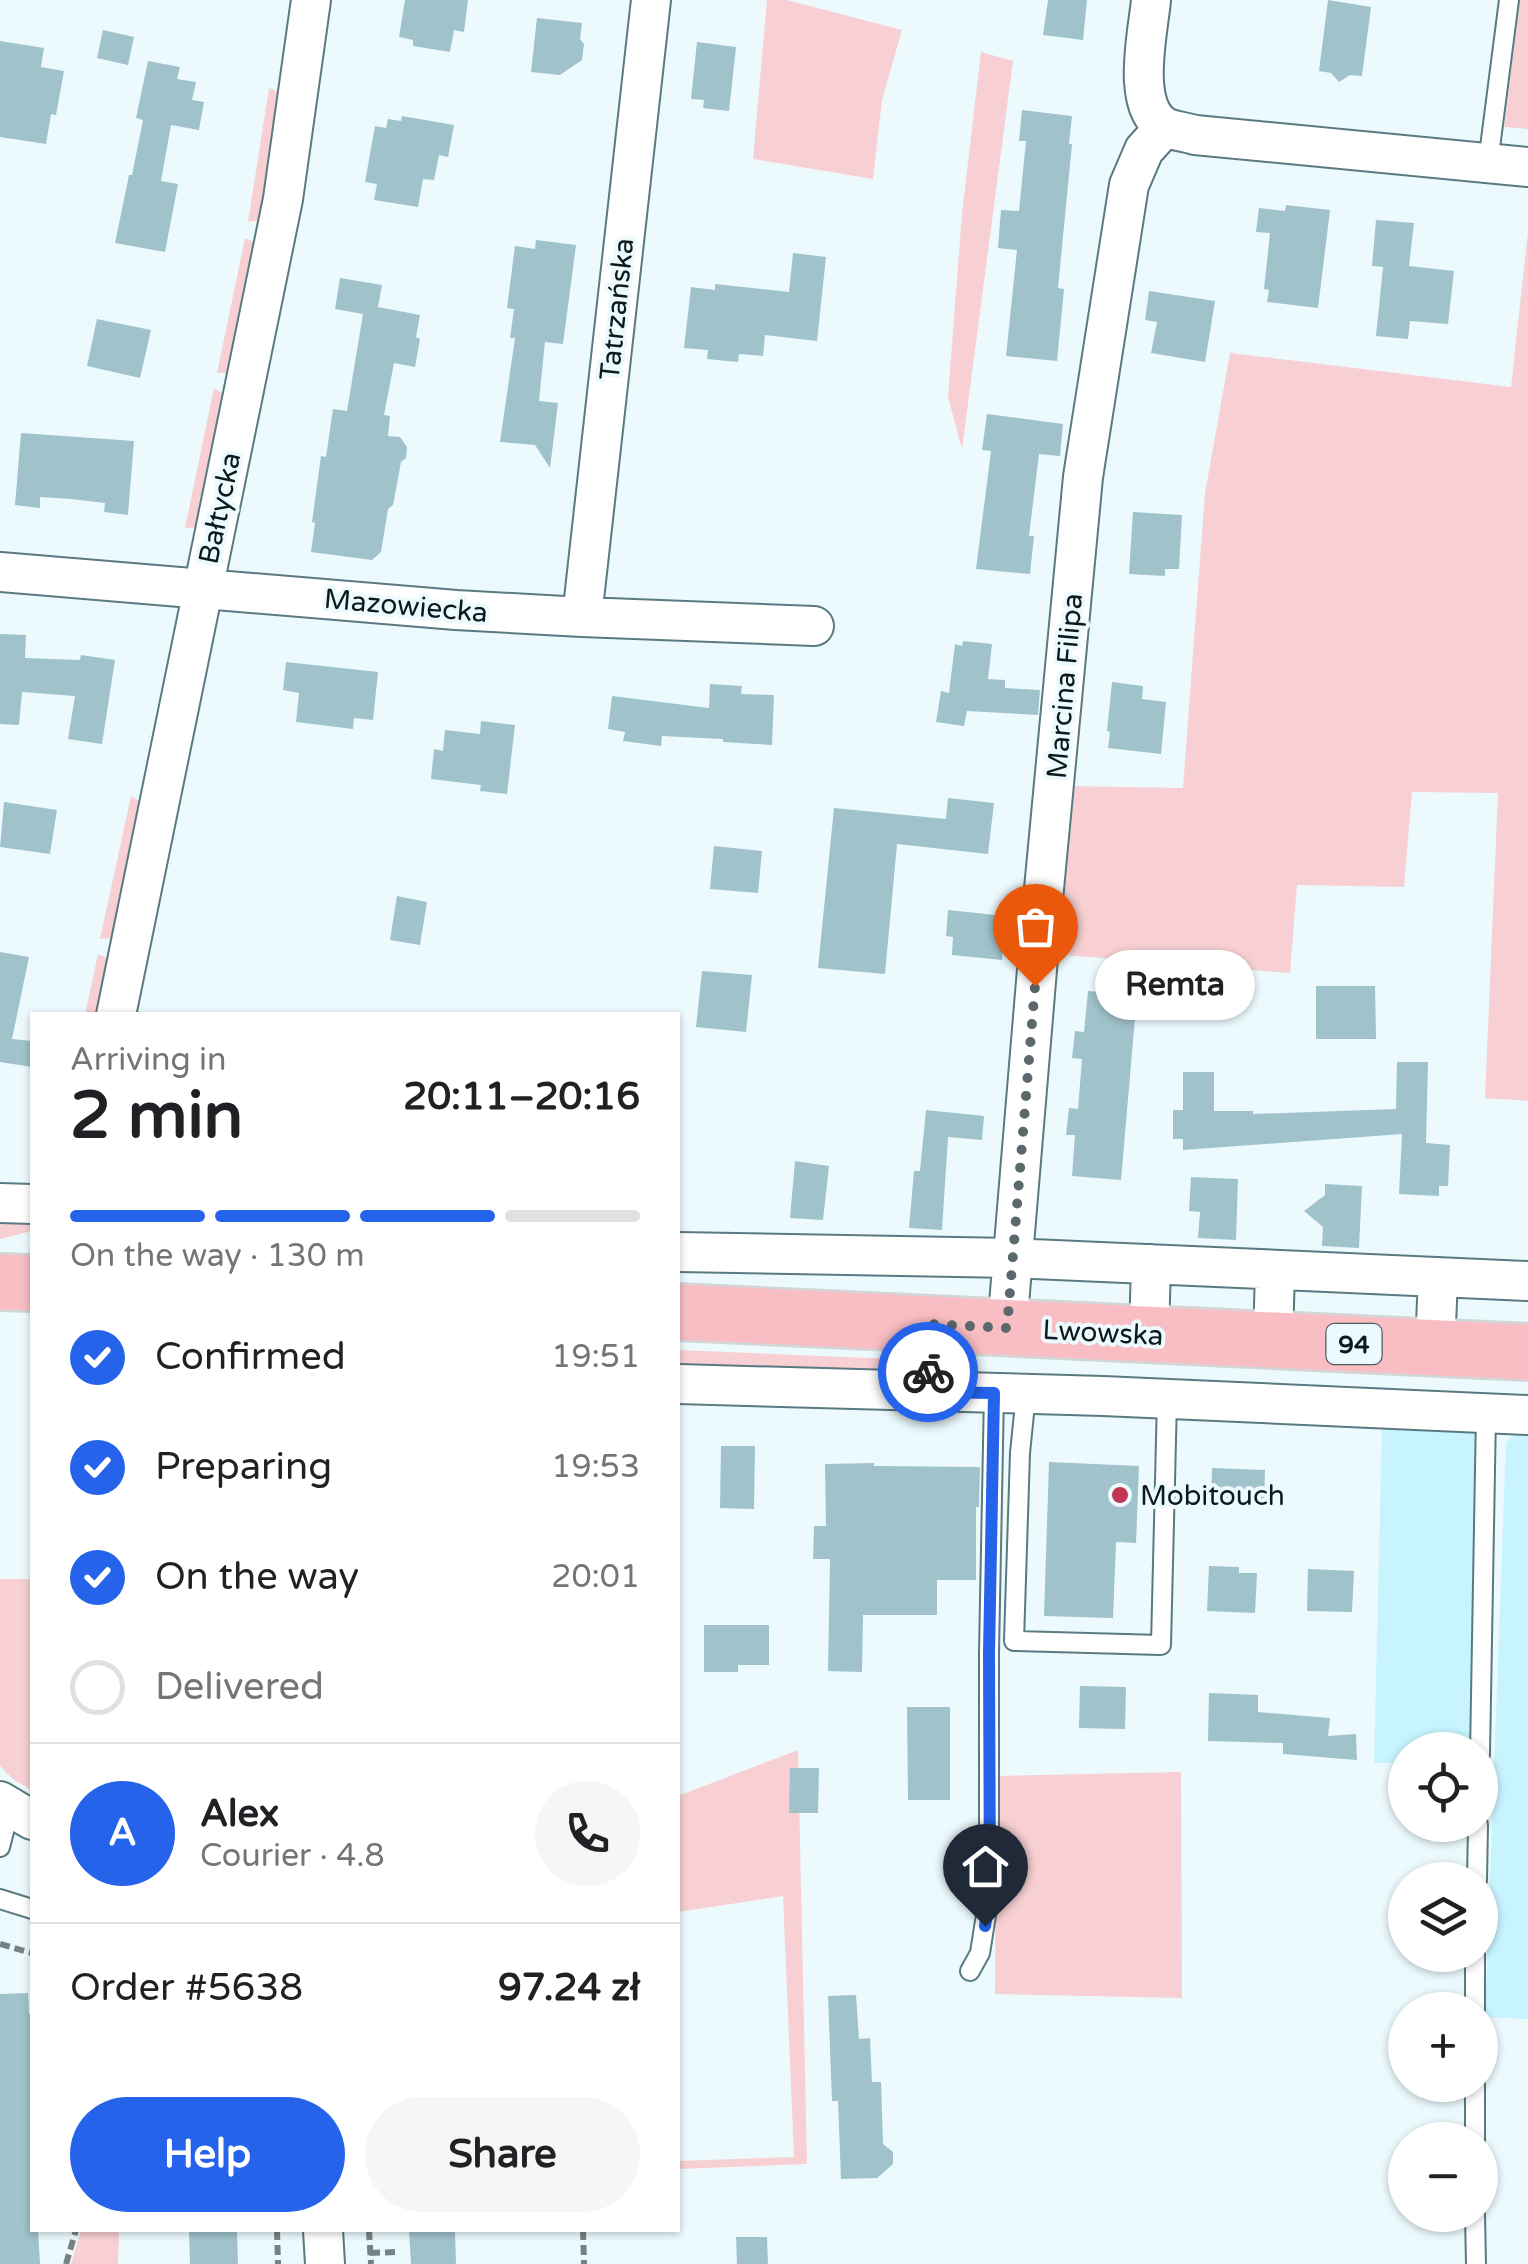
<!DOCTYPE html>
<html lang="en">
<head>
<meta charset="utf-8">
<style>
	:root { --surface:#fff; --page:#f6f6f6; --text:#202124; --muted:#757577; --line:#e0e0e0; --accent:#2563eb }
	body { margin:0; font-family:"Varela Round",sans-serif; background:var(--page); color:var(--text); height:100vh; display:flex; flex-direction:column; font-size:38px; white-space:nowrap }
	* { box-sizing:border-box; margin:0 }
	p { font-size:32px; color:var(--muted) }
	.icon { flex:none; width:55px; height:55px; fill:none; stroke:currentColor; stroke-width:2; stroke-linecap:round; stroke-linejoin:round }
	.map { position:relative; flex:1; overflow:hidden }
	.sheet { position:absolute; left:30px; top:1012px; width:650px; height:1220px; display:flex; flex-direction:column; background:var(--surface); border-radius:0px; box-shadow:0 2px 8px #0004 }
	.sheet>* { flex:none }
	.buttons { position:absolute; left:1388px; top:1732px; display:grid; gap:20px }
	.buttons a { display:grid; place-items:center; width:110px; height:110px; border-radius:50%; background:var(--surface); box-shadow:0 2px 8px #0004; font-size:50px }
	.pin { position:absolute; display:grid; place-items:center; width:85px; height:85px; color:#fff; margin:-102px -42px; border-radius:50% 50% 50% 0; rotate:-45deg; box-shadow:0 0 10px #0007 }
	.pin .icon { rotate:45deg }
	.courier { position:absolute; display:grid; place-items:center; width:100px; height:100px; margin:-50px; border:8px solid #2563eb; border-radius:50%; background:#fff; color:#222; box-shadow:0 2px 12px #0007 }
	.bubble { position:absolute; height:70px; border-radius:35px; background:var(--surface); box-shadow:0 2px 8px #0004; font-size:32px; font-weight:700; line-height:70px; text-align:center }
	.overview em { font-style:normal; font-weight:700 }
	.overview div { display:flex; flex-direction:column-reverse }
	.overview { display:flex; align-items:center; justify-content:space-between; height:170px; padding:0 40px }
	h1 { font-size:65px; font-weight:700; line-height:75px }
	.bar { display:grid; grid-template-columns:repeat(4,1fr); gap:15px 10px; align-content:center; height:120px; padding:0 40px }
	.bar i { height:12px; border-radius:8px; background:var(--line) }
	.bar .on { background:var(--accent) }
	.bar p { grid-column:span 4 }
	.line { display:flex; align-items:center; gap:25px; padding:0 40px; border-top:2px solid var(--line) }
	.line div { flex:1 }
	.round { display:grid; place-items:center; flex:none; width:105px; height:105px; border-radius:52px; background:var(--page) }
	ol { padding:0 40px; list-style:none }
	li { display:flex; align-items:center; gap:30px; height:110px }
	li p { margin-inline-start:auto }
	li .icon { padding:10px; border-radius:50%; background:var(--accent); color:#fff; stroke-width:4 }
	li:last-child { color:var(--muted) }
	li i { width:55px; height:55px; border:5px solid var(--line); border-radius:50% }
	.action { display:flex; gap:20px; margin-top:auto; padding:20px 40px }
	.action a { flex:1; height:115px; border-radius:60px; background:var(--accent); color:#fff; font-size:40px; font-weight:700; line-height:115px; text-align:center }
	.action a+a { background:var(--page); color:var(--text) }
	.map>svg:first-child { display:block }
	.built { fill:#c7f4ff }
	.green { fill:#f8d0d3 }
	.building { fill:#a0c2cb }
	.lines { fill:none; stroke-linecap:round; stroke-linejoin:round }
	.lane-casing { stroke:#5a7a81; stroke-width:22 }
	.street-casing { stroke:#5a7a81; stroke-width:42 }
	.primary-casing { stroke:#d3d6d6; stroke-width:60 }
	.path { stroke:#758285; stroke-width:6; stroke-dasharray:10 5; stroke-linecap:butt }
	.lane { stroke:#fff; stroke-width:18 }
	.street { stroke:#fff; stroke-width:38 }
	.primary { stroke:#f9bec4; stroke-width:55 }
	.done { stroke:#5b686c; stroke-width:10; stroke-dasharray:0 18 }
	.route { stroke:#2563eb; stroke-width:12 }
	.poi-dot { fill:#c43454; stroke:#ecfafe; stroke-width:4 }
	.labels { text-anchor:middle; stroke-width:8; stroke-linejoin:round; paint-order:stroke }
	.shield { fill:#ecfafe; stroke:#505d60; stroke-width:2.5 }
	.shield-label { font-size:25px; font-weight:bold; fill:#0d1a1d }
	.street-label { font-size:28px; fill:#0d1a1d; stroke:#ecfafe }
	.poi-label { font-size:28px; fill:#0d1a1d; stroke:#ecfafe; text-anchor:start }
</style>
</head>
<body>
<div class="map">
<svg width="1528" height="2264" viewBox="0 0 1528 2264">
	<rect width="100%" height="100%" fill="#ecfafe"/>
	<!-- built -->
	<path class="built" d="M 1468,1421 L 1478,1438 L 1472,1750 L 1405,1750 L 1405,1763 L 1374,1763 L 1382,1425 Z
		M 1523,1425 L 1528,1425 L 1528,2019 L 1485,2017 L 1506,1443 Z"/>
	<!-- green -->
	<path class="green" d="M 767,0 L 787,0 L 902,30 L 882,100 L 873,179 L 753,159 Z
		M 1520,0 L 1528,0 L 1528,129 L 1504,127 Z
		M 981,52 L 1013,61 L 962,449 L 948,397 L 962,214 Z
		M 269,88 L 283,94 L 263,220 L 248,222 Z
		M 1528,231 L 1528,1101 L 1485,1098 L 1498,793 L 1412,792 L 1404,887 L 1297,885 L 1290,973 L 1052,954 L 1069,786 L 1183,788 L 1205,493 L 1230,353 L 1511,387 Z
		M 245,238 L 258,244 L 232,373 L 217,373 Z
		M 214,388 L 227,396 L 200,527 L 185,528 Z
		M 131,796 L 143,803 L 116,938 L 100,939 Z
		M 98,954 L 111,960 L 100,1015 L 85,1015 Z
		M 0,1211 L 32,1212 L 32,1231 L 0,1239 Z
		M 678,1350 L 893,1359 L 909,1368 L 910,1374 L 678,1373 Z
		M 0,1579 L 32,1579 L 32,1790 L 14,1780 L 0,1766 Z
		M 798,1750 L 807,2164 L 678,2169 L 678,2161 L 794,2157 L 783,1896 L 678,1912 L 678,1796 Z
		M 1181,1772 L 1182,1998 L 995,1994 L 996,1776 Z
		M 81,2230 L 119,2230 L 118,2264 L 71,2264 Z"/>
	<!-- building -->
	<path class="building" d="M 405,0 L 468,0 L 464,32 L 454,30 L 450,52 L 413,46 L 413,40 L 399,37 Z
		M 1048,0 L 1087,0 L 1083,40 L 1043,35 Z
		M 1328,0 L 1371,7 L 1362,76 L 1350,75 L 1339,82 L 1331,73 L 1319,71 Z
		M 537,18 L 582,23 L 580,39 L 584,44 L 582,60 L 560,75 L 531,72 Z
		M 103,30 L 134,37 L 128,65 L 97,58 Z
		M 0,41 L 44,48 L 41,67 L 64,71 L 56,115 L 51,114 L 46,144 L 0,137 Z
		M 697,42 L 736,47 L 729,111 L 703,108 L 704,100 L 691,99 Z
		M 148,61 L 180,67 L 177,79 L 196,82 L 192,100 L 204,102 L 199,130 L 171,125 L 161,181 L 178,184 L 165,252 L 115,243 L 129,175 L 132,175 L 143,120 L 136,118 Z
		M 1022,110 L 1072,116 L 1069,144 L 1072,144 L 1058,288 L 1064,289 L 1057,361 L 1006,356 L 1017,250 L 998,248 L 1001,210 L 1019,211 L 1026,141 L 1019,141 Z
		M 402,116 L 454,125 L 448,157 L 439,155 L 434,180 L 423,179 L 418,207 L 374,200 L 377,184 L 365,182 L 375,126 L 386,128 L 388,119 L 401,121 Z
		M 1286,205 L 1330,210 L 1318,308 L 1267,302 L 1269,290 L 1264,289 L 1270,233 L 1256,232 L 1259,208 L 1285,211 Z
		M 1376,220 L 1414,223 L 1409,266 L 1454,271 L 1448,324 L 1410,321 L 1408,339 L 1376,336 L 1383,267 L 1372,266 Z
		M 536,240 L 576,245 L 563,344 L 545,342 L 539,401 L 558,403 L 550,468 L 535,445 L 500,442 L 515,338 L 510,338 L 514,309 L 507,308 L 515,246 L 535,249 Z
		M 793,253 L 826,257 L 817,341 L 765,335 L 763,356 L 739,354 L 738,362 L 707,359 L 708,350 L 684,348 L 691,287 L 715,290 L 715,284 L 789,292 Z
		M 340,278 L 382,285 L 378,307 L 420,315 L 416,337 L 420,339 L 415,367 L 394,363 L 384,415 L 390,416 L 388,436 L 400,437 L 407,447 L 406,458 L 401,462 L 393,505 L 388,509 L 381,552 L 372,560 L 311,552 L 315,523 L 312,522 L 321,456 L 326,457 L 333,409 L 347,411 L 363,314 L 335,309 Z
		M 1149,291 L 1215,301 L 1205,362 L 1151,353 L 1157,322 L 1145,320 Z
		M 97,319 L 151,330 L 140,378 L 87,366 Z
		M 987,414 L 1063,424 L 1060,456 L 1039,454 L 1029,536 L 1034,536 L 1030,574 L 976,569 L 991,451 L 982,450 Z
		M 21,433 L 134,441 L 128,515 L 104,512 L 105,503 L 71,499 L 40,497 L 40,508 L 15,505 Z
		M 1133,512 L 1182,515 L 1179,569 L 1165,569 L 1165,576 L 1129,574 Z
		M 0,634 L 26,635 L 25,658 L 80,660 L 81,655 L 115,660 L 102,744 L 68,739 L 75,696 L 22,692 L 19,725 L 0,724 Z
		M 963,641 L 992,644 L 988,679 L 1005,680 L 1005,688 L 1040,690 L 1038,715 L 967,711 L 964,726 L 936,722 L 941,691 L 949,693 L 955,644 L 962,646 Z
		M 286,662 L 378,672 L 373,720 L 354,718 L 353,729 L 296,722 L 299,693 L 283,690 Z
		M 1112,682 L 1143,686 L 1142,699 L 1166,702 L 1161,754 L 1108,748 L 1110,732 L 1107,731 Z
		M 710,684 L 742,686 L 741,694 L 774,695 L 772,745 L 723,742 L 723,739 L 662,736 L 661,746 L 623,741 L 625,732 L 608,729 L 612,696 L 709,708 Z
		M 481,721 L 515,725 L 507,794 L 480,791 L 481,785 L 431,779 L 434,749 L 443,751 L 445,730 L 480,734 Z
		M 948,798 L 994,803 L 988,854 L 897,844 L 885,974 L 818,968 L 834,808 L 946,819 Z
		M 4,802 L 57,810 L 50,854 L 0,847 Z
		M 714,846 L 762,851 L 758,893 L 710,889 Z
		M 397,896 L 427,902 L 420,945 L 390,940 Z
		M 948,910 L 1005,916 L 1002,960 L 952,955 L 953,937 L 946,936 Z
		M 0,952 L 29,957 L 12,1039 L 32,1041 L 32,1067 L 0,1062 Z
		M 702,971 L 752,975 L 746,1032 L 696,1027 Z
		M 1316,986 L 1375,986 L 1376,1039 L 1316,1039 Z
		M 1088,991 L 1137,995 L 1121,1180 L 1072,1176 L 1075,1135 L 1066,1135 L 1069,1108 L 1078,1109 L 1082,1059 L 1072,1058 L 1075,1031 L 1084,1032 Z
		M 1397,1062 L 1428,1062 L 1426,1143 L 1450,1145 L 1448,1186 L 1439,1186 L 1439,1196 L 1399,1194 L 1402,1134 L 1183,1150 L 1183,1139 L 1173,1139 L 1173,1110 L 1183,1110 L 1183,1072 L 1214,1072 L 1214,1111 L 1253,1111 L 1253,1114 L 1396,1109 Z
		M 926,1110 L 984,1116 L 982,1140 L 948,1137 L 942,1230 L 909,1228 L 914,1171 L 920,1171 Z
		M 795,1161 L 829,1166 L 823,1220 L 790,1218 Z
		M 1191,1177 L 1238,1179 L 1236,1240 L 1198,1238 L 1200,1212 L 1189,1211 Z
		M 1325,1184 L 1362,1186 L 1359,1248 L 1322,1246 L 1323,1227 L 1304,1211 L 1325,1195 Z
		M 721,1446 L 755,1446 L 754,1509 L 720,1508 Z
		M 1049,1462 L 1139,1466 L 1136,1543 L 1116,1542 L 1113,1618 L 1044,1616 Z
		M 874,1463 L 874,1466 L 980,1467 L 979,1507 L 976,1507 L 976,1580 L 937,1580 L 937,1615 L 863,1615 L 862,1672 L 828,1671 L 830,1559 L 813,1559 L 814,1526 L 826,1526 L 825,1464 Z
		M 1212,1468 L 1265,1470 L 1264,1504 L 1211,1502 Z
		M 1209,1566 L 1239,1567 L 1239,1573 L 1257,1573 L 1255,1613 L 1207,1611 Z
		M 1308,1569 L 1354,1571 L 1352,1612 L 1307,1611 Z
		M 704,1625 L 769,1625 L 769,1665 L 738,1665 L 738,1672 L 704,1672 Z
		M 1080,1686 L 1126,1687 L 1125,1729 L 1079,1728 Z
		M 1209,1693 L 1258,1695 L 1258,1712 L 1330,1718 L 1328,1736 L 1356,1734 L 1357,1760 L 1283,1754 L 1283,1743 L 1208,1741 Z
		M 907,1707 L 950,1707 L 950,1800 L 908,1800 Z
		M 790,1768 L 819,1768 L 818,1813 L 789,1813 Z
		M 28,1993 L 29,2014 L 32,2014 L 32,2064 L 30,2064 L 32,2230 L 38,2230 L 40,2264 L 0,2264 L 0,1994 Z
		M 856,1995 L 859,2039 L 870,2038 L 872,2082 L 881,2082 L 883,2144 L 893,2152 L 893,2164 L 877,2178 L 841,2179 L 838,2101 L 832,2101 L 828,1996 Z
		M 189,2230 L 237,2230 L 238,2264 L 190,2264 Z
		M 409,2230 L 455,2230 L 456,2264 L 411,2264 Z
		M 736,2237 L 767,2237 L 768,2264 L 737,2264 Z"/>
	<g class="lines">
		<defs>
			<path id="lane" d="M 1488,163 L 1509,0
				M 1026,1394 L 1020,1453 L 1014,1641 L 1161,1645 L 1167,1399
				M 1480,1754 L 1486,1413
				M 0,1847 L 10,1808
				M 1477,1880 L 1478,1825
				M 0,1899 L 32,1909
				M 970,1971 L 980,1953 L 989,1896 L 989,1653 L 994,1393
				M 1475,2010 L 1475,1955
				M 1475,2085 L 1475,2140
				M 1475,2215 L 1476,2264"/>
			<path id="street" d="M 1151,0 C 1148,33 1130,107 1165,127 C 1173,131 1186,132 1195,135 L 1528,167
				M 0,572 L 456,610 L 582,617 L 814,626
				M 582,617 L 651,0
				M 116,1015 L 283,199 L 311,0
				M 0,1203 L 32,1204
				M 678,1252 L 1012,1258 L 1528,1281
				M 1007,1328 L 1042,910 L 1083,477 L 1129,185 L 1144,150 L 1165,127
				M 1149,1334 L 1151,1264
				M 1273,1340 L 1275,1270
				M 1435,1348 L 1438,1277
				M 678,1384 L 1103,1396 L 1528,1415
				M 928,1392 L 929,1324
				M 0,1801 L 32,1820
				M 323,2230 L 325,2264"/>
			<path id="primary" d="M 0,1282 L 32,1283
				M 678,1312 L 1528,1352"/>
		</defs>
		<!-- lane casing -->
		<use href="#lane" class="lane-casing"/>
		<!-- street casing -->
		<use href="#street" class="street-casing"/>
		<!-- primary casing -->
		<use href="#primary" class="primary-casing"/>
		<!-- path -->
		<path class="path" d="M 0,1944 L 32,1953
			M 277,2230 L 278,2264
			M 369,2230 L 371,2264
			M 583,2230 L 584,2264
			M 370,2253 L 396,2252
			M 66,2264 L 76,2230"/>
		<!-- lane -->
		<use href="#lane" class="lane"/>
		<!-- street -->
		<use href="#street" class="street"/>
		<!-- primary -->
		<use href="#primary" class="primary"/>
	</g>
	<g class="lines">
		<!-- done -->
		<path class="done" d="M 928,1372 L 928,1324 L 1007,1328 L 1035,986"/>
		<!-- route -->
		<path class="route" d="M 928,1372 L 928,1392 L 994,1393 L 989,1653 L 990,1896 L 985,1926"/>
	</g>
	<!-- markers -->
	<circle class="poi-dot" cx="1120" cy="1495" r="10"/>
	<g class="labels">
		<!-- shield labels -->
		<rect class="shield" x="1326.5" y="1324" width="55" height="40" rx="8"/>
		<g class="shield-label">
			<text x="1354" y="1353">94</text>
		</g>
		<!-- street labels -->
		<g class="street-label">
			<text transform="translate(616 309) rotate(-84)" y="10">Tatrzańska</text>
			<text transform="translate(219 508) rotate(-78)" y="10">Bałtycka</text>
			<text transform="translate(406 605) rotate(5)" y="10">Mazowiecka</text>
			<text transform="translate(1064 686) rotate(-85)" y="10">Marcina Filipa</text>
			<text transform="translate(1103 1332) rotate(3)" y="10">Lwowska</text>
		</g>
		<!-- poi labels -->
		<g class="poi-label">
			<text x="1140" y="1505">Mobitouch</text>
		</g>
	</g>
</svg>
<div class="buttons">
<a><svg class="icon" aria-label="locate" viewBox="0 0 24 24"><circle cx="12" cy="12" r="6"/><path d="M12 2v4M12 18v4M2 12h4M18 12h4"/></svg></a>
<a><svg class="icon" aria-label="layers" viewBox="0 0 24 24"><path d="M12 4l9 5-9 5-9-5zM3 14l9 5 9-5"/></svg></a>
<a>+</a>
<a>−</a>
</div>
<div class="pin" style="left:1035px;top:986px;background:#ea580c"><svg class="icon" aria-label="bag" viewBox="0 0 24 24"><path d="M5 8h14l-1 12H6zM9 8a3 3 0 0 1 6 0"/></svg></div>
<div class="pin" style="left:985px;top:1926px;background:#1f2937"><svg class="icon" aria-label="home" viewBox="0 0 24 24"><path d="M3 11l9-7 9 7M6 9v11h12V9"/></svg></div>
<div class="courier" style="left:928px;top:1372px"><svg class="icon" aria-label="bike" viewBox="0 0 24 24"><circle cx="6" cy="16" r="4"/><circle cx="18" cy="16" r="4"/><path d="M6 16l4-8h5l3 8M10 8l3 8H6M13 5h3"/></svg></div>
<div class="bubble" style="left:1095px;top:950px;width:160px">Remta</div>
<section class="sheet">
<div class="overview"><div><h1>2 min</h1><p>Arriving in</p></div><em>20:11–20:16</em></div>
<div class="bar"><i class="on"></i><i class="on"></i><i class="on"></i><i></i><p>On the way · 130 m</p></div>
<ol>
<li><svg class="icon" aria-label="check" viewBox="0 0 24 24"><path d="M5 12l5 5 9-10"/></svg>Confirmed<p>19:51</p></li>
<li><svg class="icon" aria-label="check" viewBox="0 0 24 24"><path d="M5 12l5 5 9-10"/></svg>Preparing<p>19:53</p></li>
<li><svg class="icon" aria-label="check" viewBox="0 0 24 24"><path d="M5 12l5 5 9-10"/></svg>On the way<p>20:01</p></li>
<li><i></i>Delivered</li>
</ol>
<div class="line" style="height:180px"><b class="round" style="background:var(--accent);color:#fff">A</b><div><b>Alex</b><p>Courier · 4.8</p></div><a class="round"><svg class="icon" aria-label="phone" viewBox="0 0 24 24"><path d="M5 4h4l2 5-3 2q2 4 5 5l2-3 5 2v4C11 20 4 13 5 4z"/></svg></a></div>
<div class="line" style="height:130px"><div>Order #5638</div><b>97.24 zł</b></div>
<div class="action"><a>Help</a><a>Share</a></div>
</section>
</div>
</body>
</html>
